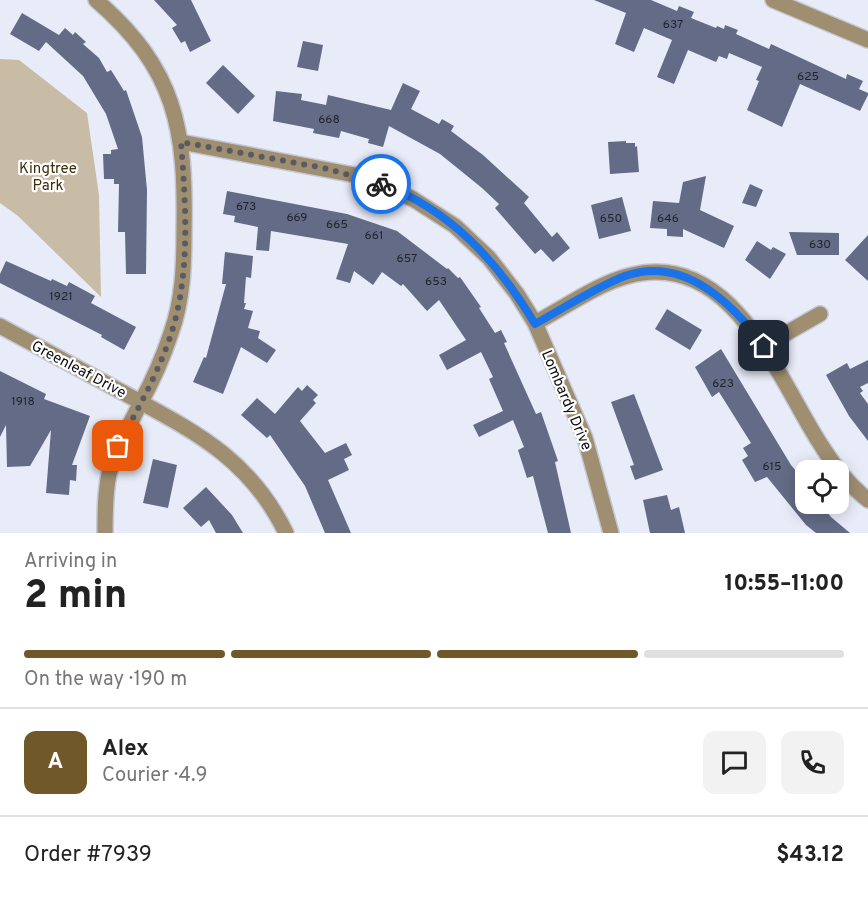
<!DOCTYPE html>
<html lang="en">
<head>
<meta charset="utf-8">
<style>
	:root { --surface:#fff; --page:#f2f2f2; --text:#222; --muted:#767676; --line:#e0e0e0; --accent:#715829 }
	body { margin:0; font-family:Overpass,sans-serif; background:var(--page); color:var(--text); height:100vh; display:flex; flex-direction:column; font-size:22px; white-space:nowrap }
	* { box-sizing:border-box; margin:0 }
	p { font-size:20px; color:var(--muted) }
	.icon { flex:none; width:33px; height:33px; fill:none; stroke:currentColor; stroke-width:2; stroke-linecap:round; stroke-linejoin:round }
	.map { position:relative; height:533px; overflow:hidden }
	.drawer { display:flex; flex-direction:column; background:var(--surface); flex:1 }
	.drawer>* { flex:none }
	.fabs { position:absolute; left:795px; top:460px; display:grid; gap:12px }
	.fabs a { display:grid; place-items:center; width:54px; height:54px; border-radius:12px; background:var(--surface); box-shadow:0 3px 15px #0003; font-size:30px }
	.pin { position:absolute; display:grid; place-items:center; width:51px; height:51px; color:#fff; margin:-26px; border-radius:12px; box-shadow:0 3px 9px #0006 }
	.courier { position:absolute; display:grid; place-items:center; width:60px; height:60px; margin:-30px; border:4px solid #1a73e8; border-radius:50%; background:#fff; color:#222; box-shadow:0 2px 8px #0007 }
	.headline em { font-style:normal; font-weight:800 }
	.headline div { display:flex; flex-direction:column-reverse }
	.headline { display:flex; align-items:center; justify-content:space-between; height:102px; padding:0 24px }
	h1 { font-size:39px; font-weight:800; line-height:45px }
	.bar { display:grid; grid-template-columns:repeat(4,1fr); gap:9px 6px; align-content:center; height:72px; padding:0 24px }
	.bar i { height:8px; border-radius:4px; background:var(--line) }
	.bar .active { background:var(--accent) }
	.bar p { grid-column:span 4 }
	.line { display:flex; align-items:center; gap:15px; padding:0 24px; border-top:2px solid var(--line) }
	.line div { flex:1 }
	.round { display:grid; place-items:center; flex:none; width:63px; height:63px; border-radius:12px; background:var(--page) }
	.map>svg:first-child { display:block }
	.green { fill:#c9bca6 }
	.building { fill:#636b86 }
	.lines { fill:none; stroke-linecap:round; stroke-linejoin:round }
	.minor-casing { stroke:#c5c8d4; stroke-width:18 }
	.minor { stroke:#9f8e70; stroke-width:15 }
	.done { stroke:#585b62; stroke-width:6; stroke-dasharray:0 10.8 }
	.route { stroke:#1a73e8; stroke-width:8 }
	.labels { text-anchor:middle; stroke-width:4.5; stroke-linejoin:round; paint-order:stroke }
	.number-label { font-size:12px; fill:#21242e }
	.park-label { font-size:15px; fill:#3e2c05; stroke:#fff }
	.street-label { font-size:15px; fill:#0b0d11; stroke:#fff }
</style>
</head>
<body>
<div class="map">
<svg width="868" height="533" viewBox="0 0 868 533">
	<rect width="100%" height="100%" fill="#e8ecf9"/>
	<!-- green -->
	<path class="green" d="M 0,59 L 19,60 L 87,113 L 99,195 L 101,297 L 18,216 L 0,203 Z"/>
	<!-- building -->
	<path class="building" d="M 154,0 L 191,0 L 211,41 L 190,52 L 185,41 L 181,43 L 172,28 L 177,25 Z
		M 594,0 L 651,0 L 677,11 L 679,6 L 694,12 L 691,18 L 716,28 L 717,26 L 724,29 L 725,25 L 738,30 L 736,34 L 769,49 L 771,44 L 846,79 L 847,74 L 863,81 L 859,89 L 868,93 L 868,95 L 860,111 L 800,84 L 782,127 L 747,110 L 759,81 L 756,80 L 762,67 L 729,53 L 727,59 L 719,56 L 716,62 L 688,50 L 674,84 L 657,77 L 672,40 L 644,28 L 634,52 L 615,44 L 626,13 Z
		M 22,13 L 59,35 L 65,28 L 73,35 L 75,32 L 86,42 L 83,44 L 99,58 L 107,72 L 111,70 L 124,91 L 126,90 L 142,137 L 147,190 L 146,274 L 126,274 L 125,232 L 118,232 L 119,184 L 114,184 L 114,179 L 104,179 L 103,154 L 111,154 L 111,150 L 118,149 L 106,114 L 83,76 L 46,42 L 39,51 L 10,34 Z
		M 303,41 L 323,45 L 318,71 L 297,67 Z
		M 223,65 L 255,96 L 238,114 L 206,83 Z
		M 403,83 L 420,91 L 411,109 L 439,124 L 442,119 L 454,126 L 451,131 L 483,155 L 529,197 L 524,203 L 552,237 L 557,232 L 570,248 L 553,262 L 541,249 L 535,254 L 495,208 L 499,204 L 482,188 L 440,154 L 389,126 L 383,147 L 368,143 L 369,139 L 341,131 L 339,138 L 313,133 L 314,129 L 273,121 L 276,91 L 302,94 L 301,100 L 326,105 L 328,95 L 391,110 Z
		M 626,141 L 626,143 L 635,143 L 635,147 L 637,146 L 639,172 L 610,174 L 608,142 Z
		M 706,176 L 700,210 L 734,226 L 724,248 L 683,229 L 683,237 L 667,236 L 667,229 L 650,228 L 653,201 L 679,203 L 683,182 Z
		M 750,184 L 763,190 L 756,207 L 742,203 Z
		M 227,191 L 347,214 L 397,231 L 447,269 L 448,268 L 458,278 L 460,277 L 481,307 L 479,308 L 495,333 L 501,330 L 507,342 L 504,343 L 536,414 L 541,412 L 558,461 L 555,462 L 571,533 L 548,533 L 533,476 L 527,478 L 518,450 L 524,447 L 513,420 L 479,437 L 473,425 L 503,411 L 489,379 L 493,377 L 481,352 L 447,370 L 439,355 L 466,340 L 439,300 L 427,311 L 403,284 L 401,286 L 382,272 L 373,285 L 354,271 L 350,283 L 336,279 L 348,244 L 271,231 L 269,251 L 256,250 L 258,227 L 234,222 L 235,216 L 223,214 Z
		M 622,197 L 631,231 L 599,239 L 591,205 Z
		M 789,232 L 839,233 L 839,255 L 797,255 Z
		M 868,235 L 868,281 L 845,260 Z
		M 757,241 L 771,250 L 773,247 L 786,254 L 770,279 L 745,260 Z
		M 225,252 L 253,256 L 251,278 L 246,277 L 244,303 L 246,303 L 244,309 L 253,311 L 248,328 L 260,331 L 258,338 L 276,350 L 267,363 L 241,347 L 223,394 L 193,382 L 204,357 L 206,358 L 226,284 L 222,284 Z
		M 6,261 L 51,281 L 52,279 L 67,286 L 69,282 L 95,296 L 91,303 L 136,327 L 124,350 L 101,337 L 102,335 L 0,283 L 0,274 Z
		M 667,309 L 702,330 L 690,350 L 655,329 Z
		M 721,349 L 791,465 L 806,483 L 806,504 L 821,504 L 831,517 L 850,533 L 816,533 L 806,525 L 767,477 L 755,482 L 742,460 L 748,456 L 743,448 L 751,443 L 719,392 L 712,397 L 695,367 Z
		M 868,360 L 868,383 L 860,387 L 863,391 L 860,393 L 868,404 L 868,441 L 849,416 L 826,375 L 847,363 L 850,369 Z
		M 0,371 L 46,394 L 44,399 L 90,416 L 72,465 L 77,465 L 76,481 L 70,480 L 69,495 L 46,493 L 51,430 L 30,466 L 7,467 L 6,425 L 0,437 Z
		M 307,385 L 318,395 L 313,400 L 316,403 L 300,421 L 325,453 L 346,443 L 352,455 L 344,459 L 349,470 L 328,480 L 351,533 L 325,533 L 305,486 L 270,435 L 267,438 L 241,415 L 257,398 L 275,414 L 298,387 L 302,391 Z
		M 634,394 L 663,470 L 635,480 L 630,466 L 634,465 L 611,402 Z
		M 153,459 L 177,465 L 168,508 L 143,503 Z
		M 206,487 L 232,515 L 243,533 L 216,533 L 209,520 L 201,527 L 183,508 Z
		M 667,495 L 671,510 L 679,507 L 685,533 L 650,533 L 643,500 Z"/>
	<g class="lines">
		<defs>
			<path id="minor" d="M 96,0 C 176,69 186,129 184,231 C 184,265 183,300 171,333 C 163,358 152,382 140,404 C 129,427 115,449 109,474 C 105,494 105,513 105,533
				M 773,0 L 868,40
				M 181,142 L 360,176 L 413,199 L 455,226 L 489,258 L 517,294 L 535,323 L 585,438 L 611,533
				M 535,323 C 562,309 599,283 628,276 C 732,247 778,379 821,445 C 834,466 849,485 868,500
				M 0,326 C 41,348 81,370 122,392 C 193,431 249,457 286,533
				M 764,346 L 820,314"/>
		</defs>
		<!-- minor casing -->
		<use href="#minor" class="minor-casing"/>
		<!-- minor -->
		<use href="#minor" class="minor"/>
	</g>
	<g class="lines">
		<!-- done -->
		<path class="done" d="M 118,446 C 142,401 170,353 179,303 C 189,251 185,195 181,142 L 324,168 L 381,184"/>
		<!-- route -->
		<path class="route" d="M 381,184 C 450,209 498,262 535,324 C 564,308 594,288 625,276 C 684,255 733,304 764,346"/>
	</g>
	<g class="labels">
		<!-- number labels -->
		<g class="number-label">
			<text x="673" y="28">637</text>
			<text x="808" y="80">625</text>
			<text x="329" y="123">668</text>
			<text x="246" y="210">673</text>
			<text x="297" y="221">669</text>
			<text x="611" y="222">650</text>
			<text x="668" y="222">646</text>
			<text x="337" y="228">665</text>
			<text x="374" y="239">661</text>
			<text x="820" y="248">630</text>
			<text x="407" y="262">657</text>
			<text x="436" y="285">653</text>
			<text x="61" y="300">1921</text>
			<text x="723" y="387">623</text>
			<text x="23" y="405">1918</text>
			<text x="772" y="470">615</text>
		</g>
		<!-- park labels -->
		<g class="park-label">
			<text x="48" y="173">Kingtree<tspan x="48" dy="17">Park</tspan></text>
		</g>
		<!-- street labels -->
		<g class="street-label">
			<text transform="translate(79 369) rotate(28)" y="5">Greenleaf Drive</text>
			<text transform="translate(567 400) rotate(67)" y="5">Lombardy Drive</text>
		</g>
	</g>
</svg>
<div class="fabs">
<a><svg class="icon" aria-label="locate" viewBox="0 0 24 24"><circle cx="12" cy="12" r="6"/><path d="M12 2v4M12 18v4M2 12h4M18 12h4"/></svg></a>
</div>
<div class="pin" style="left:118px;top:446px;background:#ea580c"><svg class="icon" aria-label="bag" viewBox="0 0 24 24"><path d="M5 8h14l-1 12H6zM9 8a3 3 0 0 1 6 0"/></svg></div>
<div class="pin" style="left:764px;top:346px;background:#1f2937"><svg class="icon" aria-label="home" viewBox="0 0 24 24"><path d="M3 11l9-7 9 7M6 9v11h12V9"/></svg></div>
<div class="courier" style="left:381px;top:184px"><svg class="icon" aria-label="bike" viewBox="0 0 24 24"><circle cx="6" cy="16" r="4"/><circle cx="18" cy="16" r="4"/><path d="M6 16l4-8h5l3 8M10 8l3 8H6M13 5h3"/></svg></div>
</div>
<section class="drawer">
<div class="headline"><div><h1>2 min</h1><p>Arriving in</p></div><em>10:55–11:00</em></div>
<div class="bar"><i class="active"></i><i class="active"></i><i class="active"></i><i></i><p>On the way · 190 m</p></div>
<div class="line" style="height:108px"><b class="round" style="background:var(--accent);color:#fff">A</b><div><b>Alex</b><p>Courier · 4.9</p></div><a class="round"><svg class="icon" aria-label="chat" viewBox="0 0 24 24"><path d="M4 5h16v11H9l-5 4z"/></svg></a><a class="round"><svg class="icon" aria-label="phone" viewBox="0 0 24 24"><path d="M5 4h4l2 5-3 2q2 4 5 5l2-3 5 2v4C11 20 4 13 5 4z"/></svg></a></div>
<div class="line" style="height:78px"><div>Order #7939</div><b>$43.12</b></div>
</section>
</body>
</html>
